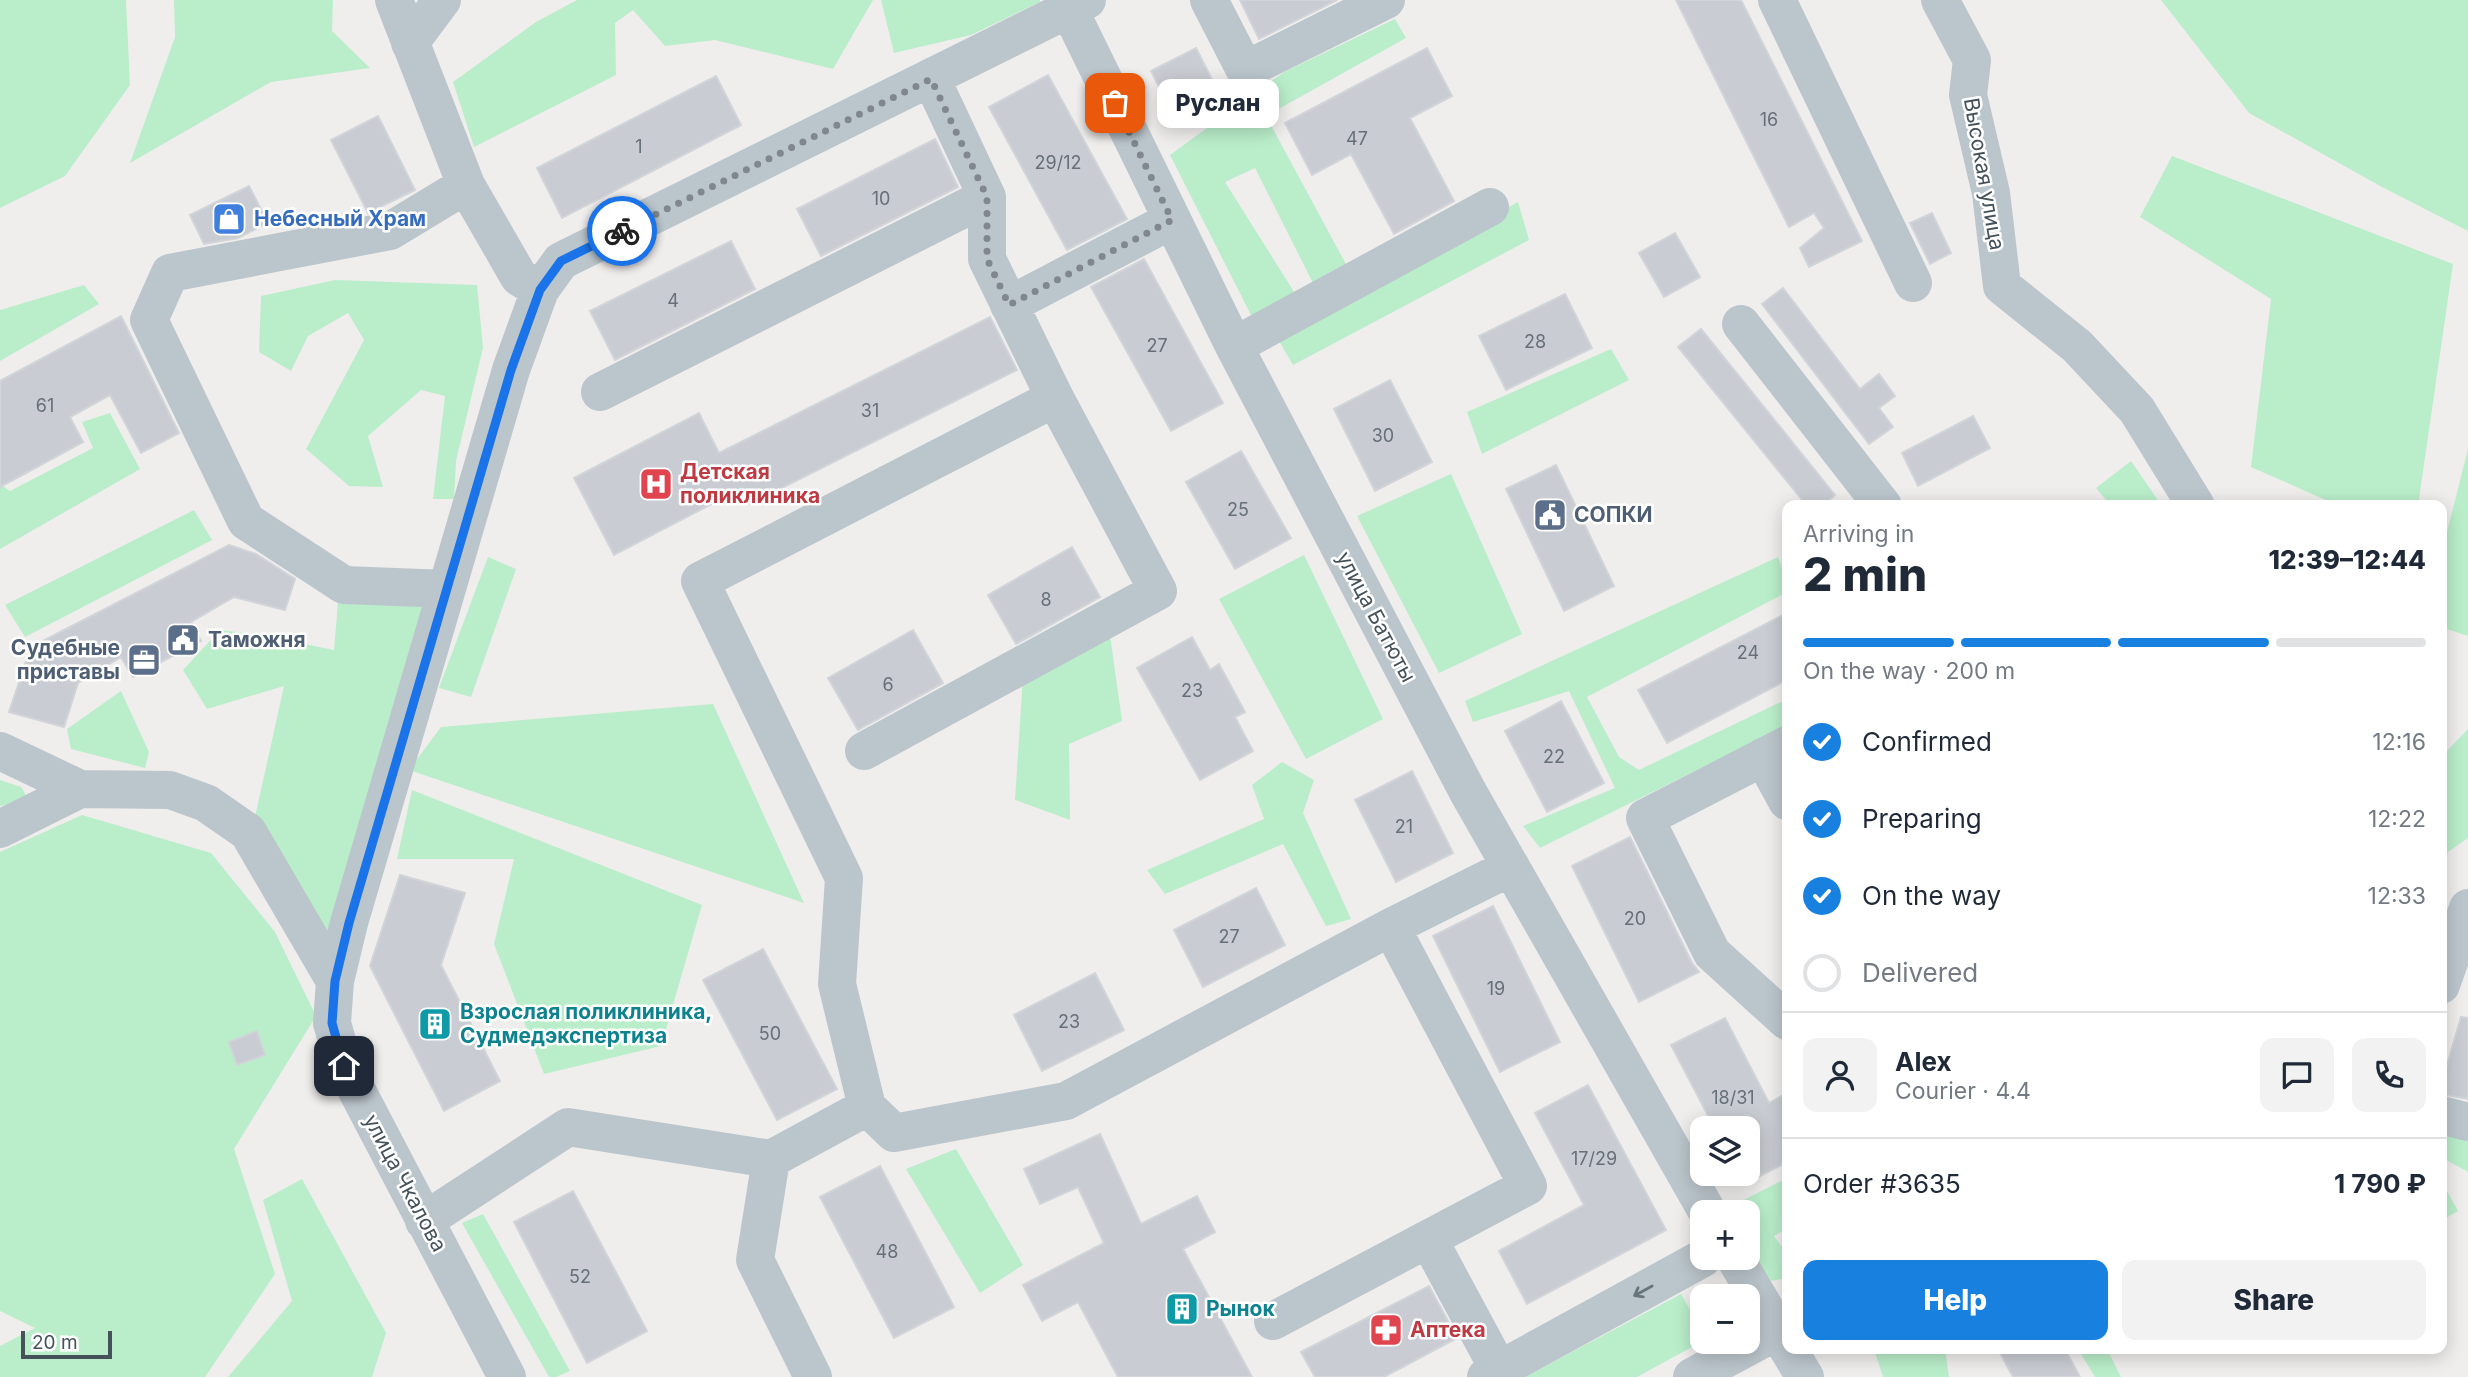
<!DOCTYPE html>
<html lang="en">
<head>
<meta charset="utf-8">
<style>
	:root { --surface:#fff; --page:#f2f2f3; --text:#1f2937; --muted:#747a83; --line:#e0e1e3; --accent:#1880de }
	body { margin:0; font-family:Inter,sans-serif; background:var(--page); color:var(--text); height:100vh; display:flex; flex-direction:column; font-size:26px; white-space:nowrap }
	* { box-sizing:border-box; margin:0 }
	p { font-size:23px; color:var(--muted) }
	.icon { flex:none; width:38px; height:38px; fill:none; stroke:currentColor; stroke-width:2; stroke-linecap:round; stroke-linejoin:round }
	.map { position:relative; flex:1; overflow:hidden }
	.panel { position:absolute; left:1782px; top:500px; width:665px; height:854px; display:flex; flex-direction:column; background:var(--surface); border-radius:14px; box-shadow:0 4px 18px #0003 }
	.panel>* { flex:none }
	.fabs { position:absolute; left:1690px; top:1116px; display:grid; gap:14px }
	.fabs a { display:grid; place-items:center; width:70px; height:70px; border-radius:14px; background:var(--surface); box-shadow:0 4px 18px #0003; font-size:35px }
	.scale { position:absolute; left:21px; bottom:18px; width:91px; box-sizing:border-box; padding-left:7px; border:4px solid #45525a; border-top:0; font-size:19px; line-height:24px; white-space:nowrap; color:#45525a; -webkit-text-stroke:5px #fff; paint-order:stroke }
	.pin { position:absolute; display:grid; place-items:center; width:60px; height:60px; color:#fff; margin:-30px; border-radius:14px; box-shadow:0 4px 10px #0006 }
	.courier { position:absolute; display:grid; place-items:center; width:70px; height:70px; margin:-35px; border:5px solid #1a73e8; border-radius:50%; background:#fff; color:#222; box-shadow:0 2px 9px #0007 }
	.bubble { position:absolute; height:49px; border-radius:14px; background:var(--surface); box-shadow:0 4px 18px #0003; font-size:23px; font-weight:800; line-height:49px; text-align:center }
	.summary em { font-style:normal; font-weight:800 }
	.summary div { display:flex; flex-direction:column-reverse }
	.summary { display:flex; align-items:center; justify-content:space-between; height:119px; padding:0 21px }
	h1 { font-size:46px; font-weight:800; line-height:52px }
	.bar { display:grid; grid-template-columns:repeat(4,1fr); gap:10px 7px; align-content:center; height:84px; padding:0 21px }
	.bar i { height:9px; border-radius:5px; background:var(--line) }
	.bar .active { background:var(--accent) }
	.bar p { grid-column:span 4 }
	.line { display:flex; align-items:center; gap:18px; padding:0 21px; border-top:2px solid var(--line) }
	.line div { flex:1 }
	.round { display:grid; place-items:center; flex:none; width:74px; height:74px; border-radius:14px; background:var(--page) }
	ol { padding:0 21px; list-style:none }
	li { display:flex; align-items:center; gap:21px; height:77px }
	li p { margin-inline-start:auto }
	li .icon { padding:7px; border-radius:50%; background:var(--accent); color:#fff; stroke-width:4 }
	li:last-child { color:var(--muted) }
	li i { width:38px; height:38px; border:4px solid var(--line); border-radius:50% }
	.action { display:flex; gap:14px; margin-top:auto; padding:14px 21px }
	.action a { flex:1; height:80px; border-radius:14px; background:var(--accent); color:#fff; font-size:28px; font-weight:800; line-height:80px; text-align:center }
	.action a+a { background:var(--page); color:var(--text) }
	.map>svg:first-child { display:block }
	.green { fill:#baeeca }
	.building { fill:#c9ccd2; stroke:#d1d4d9; stroke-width:2 }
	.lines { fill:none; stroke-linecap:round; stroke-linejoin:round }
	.minor { stroke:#bbc6cc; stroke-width:38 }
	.oneway { stroke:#68757c }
	.done { stroke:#81888d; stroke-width:7; stroke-dasharray:0 12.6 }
	.route { stroke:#1a73e8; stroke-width:9 }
	.labels { text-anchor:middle; stroke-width:5; stroke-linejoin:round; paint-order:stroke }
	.number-label { font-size:18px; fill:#667078 }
	.street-label { font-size:21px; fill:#45525a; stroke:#fff }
	.shop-label { font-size:21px; font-weight:bold; fill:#366cbe; stroke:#fff; text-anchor:start }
	.health-label { font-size:21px; font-weight:bold; fill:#be3a42; stroke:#fff; text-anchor:start }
	.service-label { font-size:21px; font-weight:bold; fill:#4e5e75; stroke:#fff; text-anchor:start }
	.culture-label { font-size:21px; font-weight:bold; fill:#0d838f; stroke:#fff; text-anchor:start }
</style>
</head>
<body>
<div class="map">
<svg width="2468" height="1377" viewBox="0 0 2468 1377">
	<rect width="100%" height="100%" fill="#f0eded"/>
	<!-- green -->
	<path class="green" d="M 0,0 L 126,0 L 130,85 L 65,176 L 0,208 Z
		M 174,0 L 333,0 L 332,31 L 370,68 L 271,82 L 130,163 L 175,37 Z
		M 577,0 L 873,0 L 833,69 L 715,40 L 665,46 L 633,10 L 615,23 L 616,75 L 474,147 L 453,82 L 536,22 Z
		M 881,0 L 1040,0 L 1040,2 L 971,35 L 894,53 Z
		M 2161,0 L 2468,0 L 2468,231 L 2382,187 L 2249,113 Z
		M 1395,19 L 1406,38 L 1266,116 L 1347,266 L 1313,283 L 1255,168 L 1225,182 L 1296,295 L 1252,317 L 1170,155 L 1284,72 Z
		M 2172,156 L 2453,264 L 2418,506 L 2329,506 L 2328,501 L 2251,467 L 2271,299 L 2140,217 Z
		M 1518,202 L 1529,240 L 1293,365 L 1275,334 Z
		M 335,280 L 477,285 L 483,348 L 456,461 L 454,499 L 433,499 L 445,396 L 421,390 L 368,436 L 383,487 L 349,486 L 306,449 L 364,340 L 348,313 L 308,336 L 291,371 L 259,352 L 261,296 Z
		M 84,285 L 99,304 L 0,361 L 0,310 Z
		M 1611,349 L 1629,380 L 1482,454 L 1467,412 Z
		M 110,413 L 140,469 L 0,549 L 0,484 L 10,491 L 93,448 L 82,422 Z
		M 2468,449 L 2468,636 L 2441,627 L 2441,556 Z
		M 2131,461 L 2162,506 L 2111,506 L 2096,488 Z
		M 1451,474 L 1522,634 L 1439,673 L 1357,516 Z
		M 194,510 L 212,540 L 25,637 L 5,605 Z
		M 1304,555 L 1383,719 L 1306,759 L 1219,599 Z
		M 488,557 L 516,569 L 471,697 L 439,688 Z
		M 1778,557 L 1787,579 L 1787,592 L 1587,697 L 1619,757 L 1639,770 L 1787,699 L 1787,725 L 1540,848 L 1523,826 L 1615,788 L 1569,691 L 1473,722 L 1465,701 Z
		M 338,603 L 427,605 L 329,940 L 255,817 L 284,686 L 207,709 L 183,670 L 220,630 L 261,635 L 334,650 Z
		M 1110,635 L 1122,721 L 1069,744 L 1070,820 L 1015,800 L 1023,676 Z
		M 121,691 L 149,752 L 145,768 L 71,749 L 67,729 Z
		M 713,704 L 804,903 L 409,770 L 441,727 Z
		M 2468,729 L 2468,838 L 2448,852 L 2441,874 L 2441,757 Z
		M 1282,762 L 1314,780 L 1303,813 L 1351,919 L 1326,926 L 1283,844 L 1165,894 L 1147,870 L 1264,819 L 1252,785 Z
		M 0,780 L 21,787 L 30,802 L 0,806 Z
		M 412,790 L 702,905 L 661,1046 L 544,1074 L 494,944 L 514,859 L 397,859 Z
		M 82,815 L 211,853 L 275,932 L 316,1016 L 234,1149 L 275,1274 L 205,1377 L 0,1377 L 0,1346 L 35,1328 L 0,1311 L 0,852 Z
		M 2441,1087 L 2455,1125 L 2468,1129 L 2468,1172 L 2441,1157 Z
		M 956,1149 L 1023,1265 L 980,1293 L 906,1169 Z
		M 1787,1178 L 1787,1229 L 1774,1236 L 1787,1254 L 1787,1278 L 1771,1281 L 1748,1247 L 1748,1213 L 1726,1213 L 1724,1210 Z
		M 302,1179 L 386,1333 L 372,1377 L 228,1377 L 292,1301 L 263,1200 Z
		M 2441,1180 L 2458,1211 L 2441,1221 Z
		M 483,1214 L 570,1371 L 556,1377 L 549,1377 L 462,1223 Z
		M 1681,1294 L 1703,1333 L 1703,1341 L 1637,1377 L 1525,1377 Z
		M 1874,1349 L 1945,1349 L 1949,1377 L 1883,1377 Z
		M 2078,1349 L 2107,1349 L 2121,1377 L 2095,1377 Z"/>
	<!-- building -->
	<path class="building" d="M 1240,0 L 1337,0 L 1259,39 Z
		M 1676,0 L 1741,0 L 1862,241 L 1809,267 L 1800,248 L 1824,228 L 1814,213 L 1789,227 Z
		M 1196,48 L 1220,95 L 1175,118 L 1151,71 Z
		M 1427,48 L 1452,96 L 1410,118 L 1454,201 L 1394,234 L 1351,154 L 1312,175 L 1285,123 Z
		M 1048,75 L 1127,219 L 1067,250 L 989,107 Z
		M 716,76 L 741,125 L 562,218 L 537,168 Z
		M 378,116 L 415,190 L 368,213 L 331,140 Z
		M 935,139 L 958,187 L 821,256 L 797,209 Z
		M 249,186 L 268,223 L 238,238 L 204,244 L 190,215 Z
		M 1932,213 L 1951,253 L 1930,264 L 1910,223 Z
		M 1675,233 L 1700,277 L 1664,297 L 1639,253 Z
		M 731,241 L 755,289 L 615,360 L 590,311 Z
		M 1144,259 L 1223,403 L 1171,431 L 1091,287 Z
		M 1783,288 L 1860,389 L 1879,374 L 1895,396 L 1879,408 L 1893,427 L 1869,444 L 1762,304 Z
		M 1565,294 L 1592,348 L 1506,390 L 1479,336 Z
		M 121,316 L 179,433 L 141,453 L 110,395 L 70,417 L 83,442 L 0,487 L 0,381 Z
		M 990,317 L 1017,370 L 750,504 L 742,488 L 614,555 L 574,478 L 699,413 L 719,453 Z
		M 1701,329 L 1835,495 L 1822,506 L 1807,506 L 1678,347 Z
		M 1390,380 L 1432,462 L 1375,491 L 1334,409 Z
		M 1973,416 L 1990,448 L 1918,486 L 1902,453 Z
		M 1241,451 L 1291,538 L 1235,569 L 1186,482 Z
		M 1556,465 L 1614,586 L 1564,611 L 1506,489 Z
		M 229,545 L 256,554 L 295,579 L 285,610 L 234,597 L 191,622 L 201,641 L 133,677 L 121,657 L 78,683 L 64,727 L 9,712 L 31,647 Z
		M 1072,547 L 1100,597 L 1016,644 L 988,595 Z
		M 1787,613 L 1787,680 L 1667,743 L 1638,690 Z
		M 913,630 L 943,683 L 858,730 L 828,678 Z
		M 1192,637 L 1210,670 L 1219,664 L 1245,712 L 1235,717 L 1253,751 L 1200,780 L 1137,668 Z
		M 1561,701 L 1604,783 L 1547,812 L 1505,731 Z
		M 1412,771 L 1453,853 L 1396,882 L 1355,800 Z
		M 1630,837 L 1692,963 L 1699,972 L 1639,1002 L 1572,866 Z
		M 400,875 L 465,893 L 441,965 L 500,1081 L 444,1111 L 370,966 Z
		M 1256,888 L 1285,945 L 1203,987 L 1174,930 Z
		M 1493,906 L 1560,1042 L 1500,1072 L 1433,936 Z
		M 763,949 L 837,1089 L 777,1120 L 703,980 Z
		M 1095,973 L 1124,1030 L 1042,1071 L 1014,1015 Z
		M 2461,1017 L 2468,1018 L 2468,1099 L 2441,1094 L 2441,1086 Z
		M 1725,1018 L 1769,1103 L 1787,1093 L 1787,1162 L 1748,1182 L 1748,1129 L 1715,1129 L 1671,1045 Z
		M 257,1031 L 265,1055 L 237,1065 L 229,1042 Z
		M 1588,1085 L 1666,1230 L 1527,1304 L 1499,1251 L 1584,1205 L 1535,1113 Z
		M 1100,1134 L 1141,1224 L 1197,1196 L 1215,1232 L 1183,1249 L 1252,1377 L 1118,1377 L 1078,1302 L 1042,1321 L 1023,1285 L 1104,1243 L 1078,1187 L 1040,1204 L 1024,1169 Z
		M 880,1166 L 954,1307 L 894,1338 L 820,1197 Z
		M 573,1191 L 647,1331 L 587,1363 L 514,1222 Z
		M 1429,1286 L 1457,1338 L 1384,1377 L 1315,1377 L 1301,1352 Z
		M 1998,1349 L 2065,1349 L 2080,1377 L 2013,1377 Z"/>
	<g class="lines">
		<!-- minor -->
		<path class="minor" d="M 394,0 L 466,185 L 519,277 L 540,290
			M 1068,0 L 1069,9 L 1234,346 L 1468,792 L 1708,1213
			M 1209,0 L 1245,70 L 1386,0
			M 1777,0 L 1913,283
			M 1940,0 L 1972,60 L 1968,95 L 1991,193 L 2002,286 L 2077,346 L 2137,410 L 2196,506
			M 410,43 L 442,0
			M 1009,305 L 1172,220
			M 1741,324 L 1883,506
			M 1234,346 L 1490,207
			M 600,392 L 987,197
			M 447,589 L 344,585 L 246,521 L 149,320 L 170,273 L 390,231 L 466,185
			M 1787,745 L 1645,818 L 1712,953 L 1787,1021
			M 0,751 L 80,789
			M 864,751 L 1158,591 L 1055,398
			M 1763,757 L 1787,801
			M 0,829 L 80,789 L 170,790 L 206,803 L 248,832 L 335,981
			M 2441,985 L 2468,908
			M 867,1107 L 837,984 L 844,878 L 700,581 L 1055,398 L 987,259 L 987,197 L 931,78
			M 2441,1115 L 2468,1122
			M 771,1159 L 755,1260 L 813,1377
			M 424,1221 L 568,1127 L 771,1159 L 867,1107 L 894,1133 L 1066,1101 L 1391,927 L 1511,867
			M 1429,1240 L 1499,1370
			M 1735,1258 L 1787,1346
			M 1273,1321 L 1528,1186 L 1391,927
			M 1788,1349 L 1805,1377
			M 507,1377 L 344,1066 L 332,1023 L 335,981 L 349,923 L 511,370 L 540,290 L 561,261 L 1087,0
			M 1486,1377 L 1703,1258
			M 1692,1377 L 1787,1326"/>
	</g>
	<!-- one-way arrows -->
	<defs><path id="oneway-shaft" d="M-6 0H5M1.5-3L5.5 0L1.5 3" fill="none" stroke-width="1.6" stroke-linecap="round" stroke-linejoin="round" transform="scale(1.75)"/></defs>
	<use class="oneway" href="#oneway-shaft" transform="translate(1643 1291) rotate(151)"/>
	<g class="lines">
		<!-- done -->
		<path class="done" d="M 622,231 L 931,79 L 987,197 L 987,259 L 1009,305 L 1172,220 L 1115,103"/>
		<!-- route -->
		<path class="route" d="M 344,1066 L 332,1023 L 335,981 L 349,923 L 511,370 L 540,290 L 561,261 L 622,231"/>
	</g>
	<!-- icons -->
	<defs>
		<symbol id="shop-square" viewBox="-11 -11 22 22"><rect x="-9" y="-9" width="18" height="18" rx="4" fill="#3f7fe0" stroke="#fff"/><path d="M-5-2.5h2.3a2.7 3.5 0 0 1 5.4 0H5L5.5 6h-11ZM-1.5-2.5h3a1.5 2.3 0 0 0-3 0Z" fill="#fff"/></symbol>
		<symbol id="hospital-square" viewBox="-11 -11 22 22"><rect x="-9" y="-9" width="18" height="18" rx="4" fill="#e0444e" stroke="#fff"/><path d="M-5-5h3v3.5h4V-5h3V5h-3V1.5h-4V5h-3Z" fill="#fff"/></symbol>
		<symbol id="civic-square" viewBox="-11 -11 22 22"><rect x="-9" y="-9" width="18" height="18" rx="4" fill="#5c6f8a" stroke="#fff"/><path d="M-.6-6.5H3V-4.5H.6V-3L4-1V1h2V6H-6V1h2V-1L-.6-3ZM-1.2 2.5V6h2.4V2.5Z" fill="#fff"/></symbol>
		<symbol id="office-square" viewBox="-11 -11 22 22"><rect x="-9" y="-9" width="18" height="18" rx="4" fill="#5c6f8a" stroke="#fff"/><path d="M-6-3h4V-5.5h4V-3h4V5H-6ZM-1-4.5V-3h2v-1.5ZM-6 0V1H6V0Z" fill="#fff"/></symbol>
		<symbol id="building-square" viewBox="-11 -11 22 22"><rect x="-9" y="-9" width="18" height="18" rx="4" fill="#0f9aa8" stroke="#fff"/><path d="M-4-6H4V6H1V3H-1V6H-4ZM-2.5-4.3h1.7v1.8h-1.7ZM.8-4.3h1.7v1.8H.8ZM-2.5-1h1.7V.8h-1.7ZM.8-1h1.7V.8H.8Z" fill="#fff"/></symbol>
		<symbol id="pharmacy-square" viewBox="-11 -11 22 22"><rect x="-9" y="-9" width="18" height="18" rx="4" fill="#e0444e" stroke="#fff"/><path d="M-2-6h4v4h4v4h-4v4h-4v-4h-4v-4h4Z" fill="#fff"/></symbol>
	</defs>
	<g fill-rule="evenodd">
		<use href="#shop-square" x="210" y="200" width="38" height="38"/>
		<use href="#hospital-square" x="637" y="465" width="38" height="38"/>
		<use href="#civic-square" x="1531" y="496" width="38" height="38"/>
		<use href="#civic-square" x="164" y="621" width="38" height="38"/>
		<use href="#office-square" x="125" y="641" width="38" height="38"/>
		<use href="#building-square" x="416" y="1005" width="38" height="38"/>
		<use href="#building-square" x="1163" y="1290" width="38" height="38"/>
		<use href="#pharmacy-square" x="1367" y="1311" width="38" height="38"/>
	</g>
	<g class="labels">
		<!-- number labels -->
		<g class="number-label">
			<text x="1769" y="126">16</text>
			<text x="1357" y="145">47</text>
			<text x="639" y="153">1</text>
			<text x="1058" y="169">29/12</text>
			<text x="881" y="205">10</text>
			<text x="673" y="307">4</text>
			<text x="1535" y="348">28</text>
			<text x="1157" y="352">27</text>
			<text x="45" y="412">61</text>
			<text x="870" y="417">31</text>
			<text x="1383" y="442">30</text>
			<text x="1238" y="516">25</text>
			<text x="1046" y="606">8</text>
			<text x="1748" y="659">24</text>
			<text x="888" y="691">6</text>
			<text x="1192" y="697">23</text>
			<text x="1554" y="763">22</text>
			<text x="1404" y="833">21</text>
			<text x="1635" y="925">20</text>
			<text x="1229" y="943">27</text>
			<text x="1496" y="995">19</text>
			<text x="1069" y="1028">23</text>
			<text x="770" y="1040">50</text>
			<text x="1733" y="1104">18/31</text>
			<text x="1594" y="1165">17/29</text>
			<text x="887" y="1258">48</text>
			<text x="580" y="1283">52</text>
		</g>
		<!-- street labels -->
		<g class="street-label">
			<text transform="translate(1984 174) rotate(80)" y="7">Высокая улица</text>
			<text transform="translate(1376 617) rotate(62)" y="7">улица Батюты</text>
			<text transform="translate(405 1183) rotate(62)" y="7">улица Чкалова</text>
		</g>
		<!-- shop labels -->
		<g class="shop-label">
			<text x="254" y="226">Небесный Храм</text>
		</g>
		<!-- health labels -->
		<g class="health-label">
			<text x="680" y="479">Детская<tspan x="680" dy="24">поликлиника</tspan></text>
			<text x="1410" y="1337">Аптека</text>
		</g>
		<!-- service labels -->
		<g class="service-label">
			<text x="1574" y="522">СОПКИ</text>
			<text x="208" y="647">Таможня</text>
			<text x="120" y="655" text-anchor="end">Судебные<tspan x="120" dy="24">приставы</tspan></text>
		</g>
		<!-- culture labels -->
		<g class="culture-label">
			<text x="460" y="1019">Взрослая поликлиника,<tspan x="460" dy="24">Судмедэкспертиза</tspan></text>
			<text x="1206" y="1316">Рынок</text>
		</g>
	</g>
</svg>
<div class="fabs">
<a><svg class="icon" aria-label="layers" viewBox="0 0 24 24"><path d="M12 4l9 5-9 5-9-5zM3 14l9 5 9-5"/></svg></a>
<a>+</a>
<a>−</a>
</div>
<div class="scale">20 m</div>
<div class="pin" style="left:1115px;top:103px;background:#ea580c"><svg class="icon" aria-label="bag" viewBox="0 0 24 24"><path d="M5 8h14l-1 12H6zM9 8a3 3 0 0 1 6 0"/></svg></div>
<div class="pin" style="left:344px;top:1066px;background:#1f2937"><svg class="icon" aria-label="home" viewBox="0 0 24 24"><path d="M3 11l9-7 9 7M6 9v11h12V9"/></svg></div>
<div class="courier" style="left:622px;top:231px"><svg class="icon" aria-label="bike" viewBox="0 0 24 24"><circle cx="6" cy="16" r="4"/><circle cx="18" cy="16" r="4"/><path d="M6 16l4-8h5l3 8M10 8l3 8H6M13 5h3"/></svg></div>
<div class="bubble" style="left:1157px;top:79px;width:122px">Руслан</div>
<section class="panel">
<div class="summary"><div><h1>2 min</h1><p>Arriving in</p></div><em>12:39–12:44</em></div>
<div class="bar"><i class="active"></i><i class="active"></i><i class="active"></i><i></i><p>On the way · 200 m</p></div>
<ol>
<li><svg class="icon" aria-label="check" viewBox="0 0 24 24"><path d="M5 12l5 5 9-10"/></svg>Confirmed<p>12:16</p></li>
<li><svg class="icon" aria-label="check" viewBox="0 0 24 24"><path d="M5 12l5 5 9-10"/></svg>Preparing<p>12:22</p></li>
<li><svg class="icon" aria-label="check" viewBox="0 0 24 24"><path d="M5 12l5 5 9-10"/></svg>On the way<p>12:33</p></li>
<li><i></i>Delivered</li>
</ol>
<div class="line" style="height:126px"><a class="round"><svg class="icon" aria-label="person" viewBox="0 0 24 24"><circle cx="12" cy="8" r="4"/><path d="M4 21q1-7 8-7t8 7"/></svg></a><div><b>Alex</b><p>Courier · 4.4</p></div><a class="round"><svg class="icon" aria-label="chat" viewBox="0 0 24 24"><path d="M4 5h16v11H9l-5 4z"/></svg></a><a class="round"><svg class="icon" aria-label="phone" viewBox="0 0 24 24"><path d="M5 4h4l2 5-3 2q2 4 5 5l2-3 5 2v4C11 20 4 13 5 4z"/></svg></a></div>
<div class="line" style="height:91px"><div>Order #3635</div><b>1 790 ₽</b></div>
<div class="action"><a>Help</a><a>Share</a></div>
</section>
</div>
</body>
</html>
